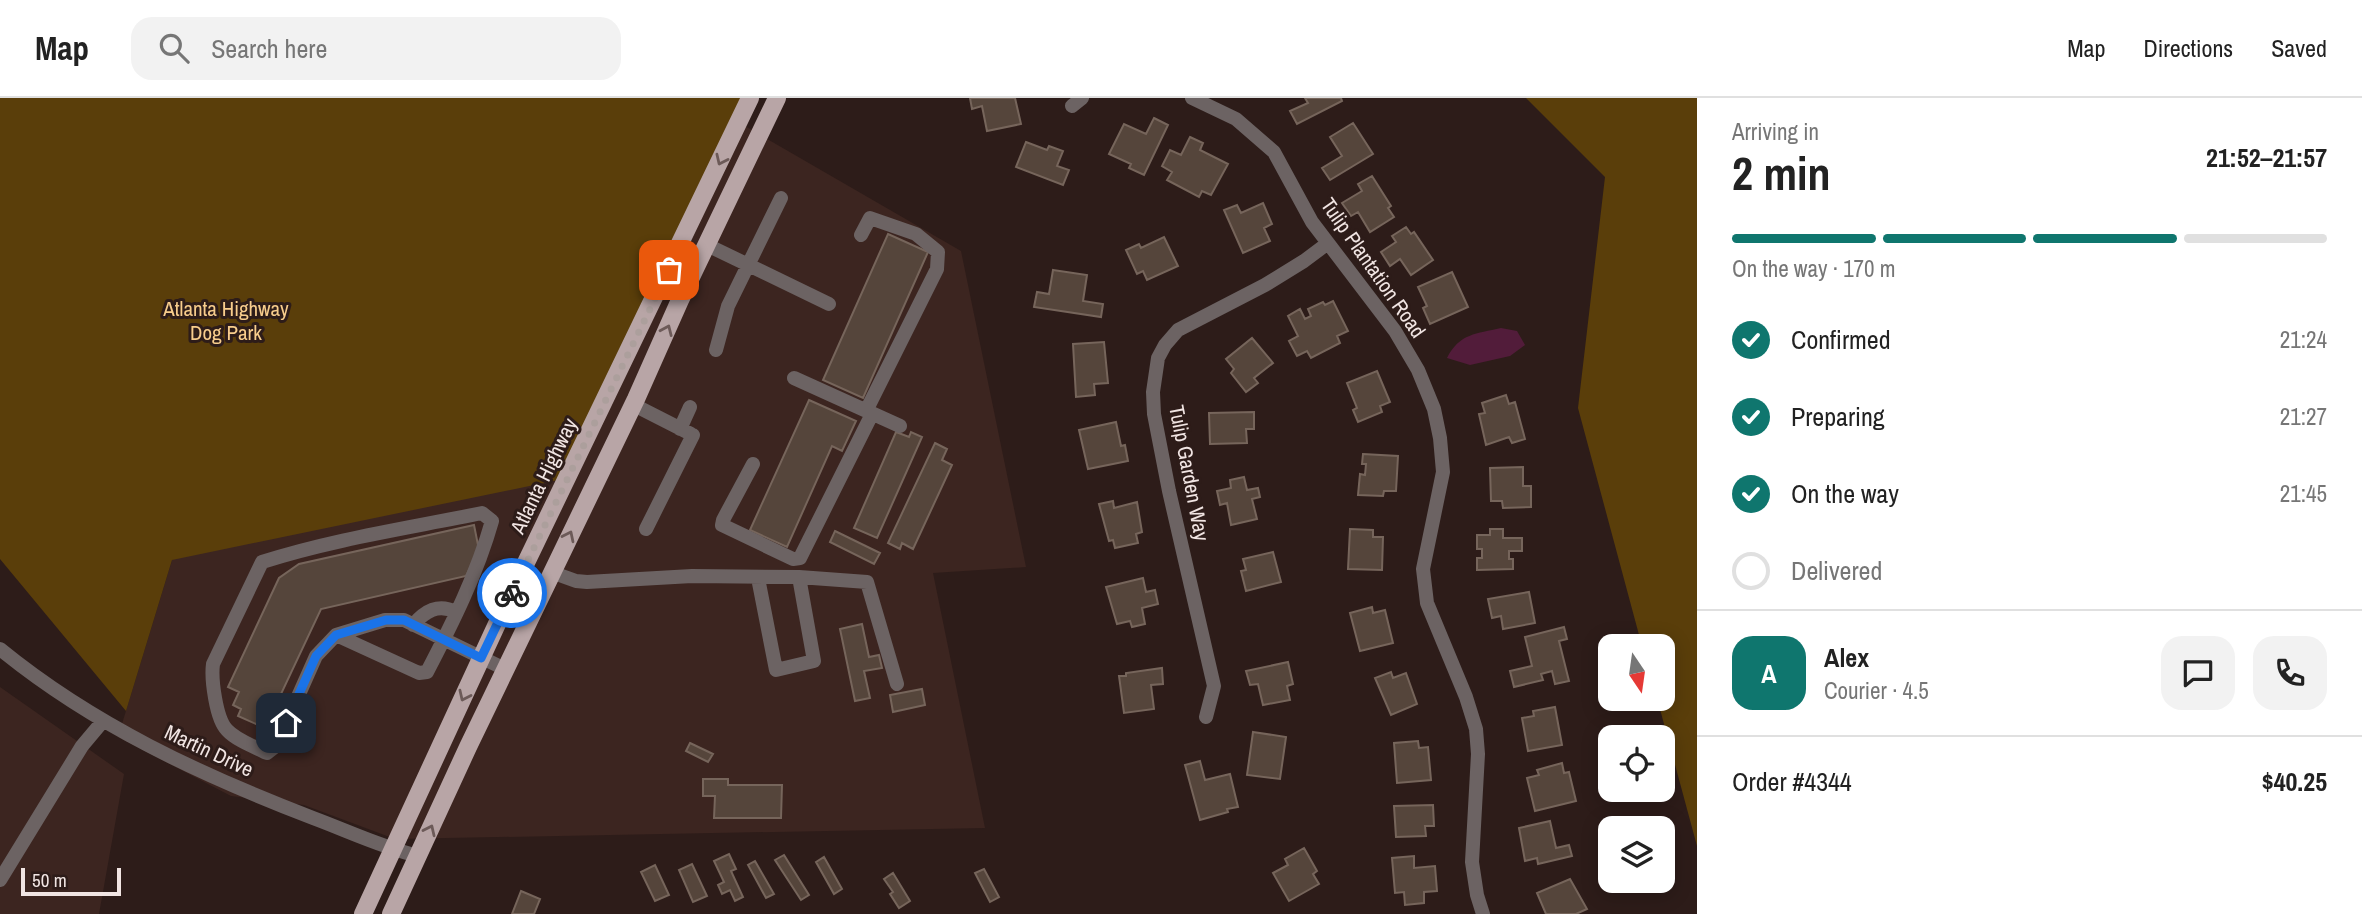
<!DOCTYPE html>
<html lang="en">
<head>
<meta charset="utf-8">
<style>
	:root { --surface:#fff; --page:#f2f2f2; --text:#222; --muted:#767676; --line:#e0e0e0; --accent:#0f766e }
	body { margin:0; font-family:"Archivo Narrow",sans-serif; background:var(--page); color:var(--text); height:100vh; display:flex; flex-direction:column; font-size:26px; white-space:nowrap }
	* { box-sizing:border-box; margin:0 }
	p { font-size:23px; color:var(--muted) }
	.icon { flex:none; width:38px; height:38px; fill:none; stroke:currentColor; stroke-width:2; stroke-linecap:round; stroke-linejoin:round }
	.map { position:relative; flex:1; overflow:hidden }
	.side { display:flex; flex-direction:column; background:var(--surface); width:665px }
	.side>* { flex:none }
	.needle { width:46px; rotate:167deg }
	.buttons { position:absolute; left:1598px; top:536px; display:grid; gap:14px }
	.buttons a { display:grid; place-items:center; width:77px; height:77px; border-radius:14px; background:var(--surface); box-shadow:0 4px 18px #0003; font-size:35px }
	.scale { position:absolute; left:21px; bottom:18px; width:100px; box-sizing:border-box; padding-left:7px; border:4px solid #f1e5e3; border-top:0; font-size:19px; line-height:24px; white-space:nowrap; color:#f1e5e3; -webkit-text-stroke:5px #2d1c19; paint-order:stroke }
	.pin { position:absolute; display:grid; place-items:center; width:60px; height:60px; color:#fff; margin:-30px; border-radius:14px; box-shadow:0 4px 10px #0006 }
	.courier { position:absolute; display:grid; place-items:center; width:70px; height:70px; margin:-35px; border:5px solid #1a73e8; border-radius:50%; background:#fff; color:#222; box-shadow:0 2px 9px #0007 }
	.head em { font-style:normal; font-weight:800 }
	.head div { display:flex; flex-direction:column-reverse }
	.head { display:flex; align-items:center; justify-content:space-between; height:119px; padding:0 35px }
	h1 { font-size:46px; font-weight:800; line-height:52px }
	.bar { display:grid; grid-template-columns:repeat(4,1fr); gap:10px 7px; align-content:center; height:84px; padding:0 35px }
	.bar i { height:9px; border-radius:5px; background:var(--line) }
	.bar .active { background:var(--accent) }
	.bar p { grid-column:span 4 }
	.line { display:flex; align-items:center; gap:18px; padding:0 35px; border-top:2px solid var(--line) }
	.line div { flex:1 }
	.round { display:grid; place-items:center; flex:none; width:74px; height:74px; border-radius:21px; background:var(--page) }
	ol { padding:0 35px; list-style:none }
	li { display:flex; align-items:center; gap:21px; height:77px }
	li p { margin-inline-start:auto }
	li .icon { padding:7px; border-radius:50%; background:var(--accent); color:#fff; stroke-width:4 }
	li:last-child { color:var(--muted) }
	li i { width:38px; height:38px; border:4px solid var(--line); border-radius:50% }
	header { display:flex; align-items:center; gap:42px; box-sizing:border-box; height:98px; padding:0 35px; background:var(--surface); border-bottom:2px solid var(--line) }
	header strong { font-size:33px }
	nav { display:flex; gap:38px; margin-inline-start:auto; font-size:24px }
	.search { width:490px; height:63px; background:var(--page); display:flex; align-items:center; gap:18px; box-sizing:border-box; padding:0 24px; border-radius:21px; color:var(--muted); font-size:26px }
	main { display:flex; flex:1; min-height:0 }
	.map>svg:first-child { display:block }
	.built { fill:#3c2520 }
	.green { fill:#5a3e0a }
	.water { fill:#521c3a }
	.building { fill:#55453b; stroke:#76655b; stroke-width:2 }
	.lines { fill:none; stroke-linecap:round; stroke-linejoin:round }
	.minor { stroke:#6c6363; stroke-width:14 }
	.major { stroke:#b8a5a6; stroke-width:18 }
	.oneway { stroke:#6c5a58 }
	.done { stroke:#ac9f9c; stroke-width:7; stroke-dasharray:0 12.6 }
	.route { stroke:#1a73e8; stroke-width:9 }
	.labels { text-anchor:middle; stroke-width:6; stroke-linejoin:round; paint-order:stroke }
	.street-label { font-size:21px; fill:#f1e5e3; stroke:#2d1c19 }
	.park-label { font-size:21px; fill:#f8cd8c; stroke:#2d1c19 }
</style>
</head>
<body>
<header>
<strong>Map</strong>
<div class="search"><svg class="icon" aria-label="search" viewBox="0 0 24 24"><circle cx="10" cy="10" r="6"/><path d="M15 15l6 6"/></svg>Search here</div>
<nav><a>Map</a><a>Directions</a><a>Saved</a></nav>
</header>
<main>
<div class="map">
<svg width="1697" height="816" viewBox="0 0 1697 816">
	<rect width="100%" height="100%" fill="#2d1c19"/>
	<!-- built -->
	<path class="built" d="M 731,20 L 961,153 L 1026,469 L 933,475 L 985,730 L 395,741 L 304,707 L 231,698 L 118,639 L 172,462 Z
		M 0,589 L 124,676 L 99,816 L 0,816 Z"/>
	<!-- green -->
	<path class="green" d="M 0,0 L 744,0 L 563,381 L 172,462 L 126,613 L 0,461 Z
		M 1526,0 L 1697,0 L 1697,748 L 1657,600 L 1662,600 L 1662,548 L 1642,548 L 1578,310 L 1605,79 Z"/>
	<!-- water -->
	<path class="water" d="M 1501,230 L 1517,233 L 1525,247 L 1510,258 L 1470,267 L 1447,260 C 1460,235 1476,236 1501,230 Z"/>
	<!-- building -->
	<path class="building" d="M 970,0 L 1015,0 L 1021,26 L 987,33 L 982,8 L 972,11 Z
		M 1305,0 L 1341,0 L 1342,3 L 1297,26 L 1290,13 L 1308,5 Z
		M 1154,20 L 1168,27 L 1144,77 L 1129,70 L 1131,66 L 1109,56 L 1124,26 L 1146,36 Z
		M 1353,25 L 1373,56 L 1330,82 L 1322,70 L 1342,58 L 1330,39 Z
		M 1190,39 L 1203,45 L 1200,52 L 1228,66 L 1211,97 L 1202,93 L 1199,99 L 1167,82 L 1172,74 L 1162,68 L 1170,52 L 1181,57 Z
		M 1026,44 L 1047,52 L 1049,48 L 1063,53 L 1057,68 L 1069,72 L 1063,87 L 1016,69 Z
		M 1372,78 L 1391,108 L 1388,110 L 1394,119 L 1370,134 L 1358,114 L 1351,118 L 1342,105 L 1362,93 L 1358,86 Z
		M 1263,105 L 1272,126 L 1264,130 L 1270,143 L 1243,155 L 1224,112 L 1237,107 L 1241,115 Z
		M 1406,129 L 1411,136 L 1414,134 L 1433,162 L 1411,177 L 1400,161 L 1390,168 L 1381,154 L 1396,144 L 1392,138 Z
		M 888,136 L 928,154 L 863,300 L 823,282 Z
		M 1164,139 L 1178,168 L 1147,182 L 1143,173 L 1137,176 L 1126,152 L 1139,146 L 1141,150 Z
		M 1053,172 L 1087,177 L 1083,203 L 1103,206 L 1101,219 L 1034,209 L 1037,194 L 1049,196 Z
		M 1452,174 L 1468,209 L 1430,226 L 1423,210 L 1427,208 L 1418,189 Z
		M 1333,203 L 1348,233 L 1337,238 L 1340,245 L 1311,260 L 1307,253 L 1297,258 L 1289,243 L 1298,238 L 1288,218 L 1300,211 L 1305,221 L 1311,218 L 1308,211 L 1323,204 L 1325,207 Z
		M 1252,240 L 1273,265 L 1254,280 L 1258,285 L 1246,294 L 1231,275 L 1234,271 L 1226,261 Z
		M 1104,244 L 1108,285 L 1094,286 L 1095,297 L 1076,299 L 1073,246 Z
		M 1377,273 L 1390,304 L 1380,308 L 1382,314 L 1358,324 L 1353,312 L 1357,310 L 1347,285 Z
		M 1506,297 L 1509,306 L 1515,304 L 1525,341 L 1512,345 L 1509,339 L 1486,347 L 1479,316 L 1485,315 L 1482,305 Z
		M 809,302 L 856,323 L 842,353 L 832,348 L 787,449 L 750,432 Z
		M 1254,314 L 1254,331 L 1246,331 L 1247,345 L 1210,346 L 1209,315 Z
		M 1116,324 L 1121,348 L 1125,347 L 1128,363 L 1088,371 L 1079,332 Z
		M 896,334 L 909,339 L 911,334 L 922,339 L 877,440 L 854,430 Z
		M 935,345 L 947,351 L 942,362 L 952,367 L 913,451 L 902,445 L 900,451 L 888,445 Z
		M 1363,356 L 1398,358 L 1396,393 L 1384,393 L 1383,398 L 1358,397 L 1360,376 L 1365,377 L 1366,366 L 1362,366 Z
		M 1523,369 L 1523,388 L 1531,388 L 1531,409 L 1503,410 L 1502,403 L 1491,403 L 1490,370 Z
		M 1244,379 L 1247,392 L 1258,390 L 1260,399 L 1252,401 L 1257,421 L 1231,427 L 1227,405 L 1220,407 L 1217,393 L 1231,390 L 1230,382 Z
		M 1113,403 L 1114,410 L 1137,404 L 1142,434 L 1136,436 L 1138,445 L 1115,450 L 1113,442 L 1109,443 L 1099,406 Z
		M 474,427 L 479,452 L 466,478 L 321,511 L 265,630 L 238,618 L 241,611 L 233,607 L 239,594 L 228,589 L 279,480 L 299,466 Z
		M 1350,431 L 1373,432 L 1373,439 L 1383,439 L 1382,472 L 1348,471 Z
		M 1490,431 L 1503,431 L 1503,440 L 1522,440 L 1522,453 L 1509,453 L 1509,461 L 1513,461 L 1513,471 L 1477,472 L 1477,460 L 1482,460 L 1482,451 L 1477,451 L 1477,437 L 1490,437 Z
		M 835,433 L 880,455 L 874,466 L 830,444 Z
		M 1273,454 L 1281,484 L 1246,493 L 1241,473 L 1246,472 L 1243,461 Z
		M 1143,480 L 1146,494 L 1155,492 L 1158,506 L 1142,510 L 1145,526 L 1132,529 L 1130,523 L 1117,526 L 1106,489 Z
		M 1529,494 L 1535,525 L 1503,531 L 1501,518 L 1492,520 L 1488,501 Z
		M 1372,509 L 1373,515 L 1385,512 L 1393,545 L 1360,553 L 1350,515 Z
		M 862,526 L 869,559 L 879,557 L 882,570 L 864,573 L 870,600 L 855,603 L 840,531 Z
		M 1564,529 L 1567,541 L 1559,543 L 1569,583 L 1555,586 L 1552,573 L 1541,576 L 1543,582 L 1514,589 L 1510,573 L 1532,568 L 1525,539 Z
		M 1288,564 L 1293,586 L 1287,588 L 1290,602 L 1263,607 L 1258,586 L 1250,587 L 1246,573 Z
		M 1162,570 L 1163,586 L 1151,587 L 1154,611 L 1124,615 L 1119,578 L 1126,578 L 1126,575 Z
		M 1391,574 L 1393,580 L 1406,575 L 1417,606 L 1391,617 L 1375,580 Z
		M 922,591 L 925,607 L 893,614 L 890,597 Z
		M 1555,609 L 1562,647 L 1528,653 L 1522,620 L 1534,618 L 1533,613 Z
		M 1253,634 L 1286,639 L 1280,681 L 1247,677 Z
		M 1418,643 L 1419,650 L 1428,649 L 1431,682 L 1397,685 L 1394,645 Z
		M 690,645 L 713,656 L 708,664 L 686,653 Z
		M 1200,663 L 1205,682 L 1230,676 L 1238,709 L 1227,711 L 1228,714 L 1200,722 L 1185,667 Z
		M 1562,665 L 1564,675 L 1569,674 L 1576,703 L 1535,713 L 1527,680 L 1539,677 L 1537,672 Z
		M 703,681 L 728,681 L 728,687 L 782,687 L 781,720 L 714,720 L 715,698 L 703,698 Z
		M 1433,707 L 1434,728 L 1425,728 L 1426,738 L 1396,739 L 1394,708 Z
		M 1550,723 L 1556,750 L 1569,747 L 1572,758 L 1538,766 L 1537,760 L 1525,763 L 1519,730 Z
		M 1304,750 L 1317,773 L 1313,776 L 1319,786 L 1289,803 L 1273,775 L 1288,767 L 1285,761 Z
		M 729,756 L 736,771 L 731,773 L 743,799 L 735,803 L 730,792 L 722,796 L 718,787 L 724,784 L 714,763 Z
		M 784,757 L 809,797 L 801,802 L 775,762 Z
		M 1414,758 L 1414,770 L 1435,768 L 1437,793 L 1424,794 L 1424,805 L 1405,807 L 1404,794 L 1395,795 L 1392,760 Z
		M 824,759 L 842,791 L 834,796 L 816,764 Z
		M 755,763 L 774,796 L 766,800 L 748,767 Z
		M 692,766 L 707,798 L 693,804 L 679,772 Z
		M 655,767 L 669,797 L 655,803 L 641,774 Z
		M 984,771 L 999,799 L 990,804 L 975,775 Z
		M 893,775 L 910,803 L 899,810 L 890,796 L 893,794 L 884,781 Z
		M 1570,781 L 1587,811 L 1576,816 L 1546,816 L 1537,795 Z
		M 521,793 L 540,801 L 534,816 L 512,816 Z"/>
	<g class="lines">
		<!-- minor -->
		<path class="minor" d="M 1192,0 L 1236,21 L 1274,54 L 1312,124 L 1395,233 L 1418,272 L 1434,311 L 1440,340 L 1443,374 L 1423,471 L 1427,505 L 1466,599 L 1476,631 L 1478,656 L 1472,764 L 1477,797 L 1483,816
			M 1072,8 L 1082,0
			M 861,137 L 870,120 L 916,136 L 938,154 L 937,171 L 866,313
			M 707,147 L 829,206
			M 716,252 L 728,208 L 781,100
			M 794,280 L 900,328
			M 634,307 L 691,336
			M 680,331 L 690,309
			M 753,366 L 723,422 L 722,427 L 793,461 L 800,460 L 872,316
			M 646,431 L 693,337
			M 551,474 L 576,483 L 587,484 L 692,478 L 799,479 L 867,484 L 897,586
			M 758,480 L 776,572 L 814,563 L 799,479
			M 413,527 C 425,513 438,505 456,514
			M 336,537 L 419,575 L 427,574 C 452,526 477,476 492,423 L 482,415 C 409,430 334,441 262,464 L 213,566 C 211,581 216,621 227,632 C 236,642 255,649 267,655 L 276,648 L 316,558 L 336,537 L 385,522 L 404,522 L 505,571
			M 0,551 C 93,627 201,677 313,720 C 348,733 381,749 418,758
			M 1206,619 L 1214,588 L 1169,393 L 1154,316 L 1153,294 L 1158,260 L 1165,247 L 1178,232 L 1265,187 L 1304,163 L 1328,145
			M 0,782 L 82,648 L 103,623"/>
		<!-- major -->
		<path class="major" d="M 363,816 L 508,502 L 750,0
			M 391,816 L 468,649 L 636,301 L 680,202 L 777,0"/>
	</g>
	<!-- one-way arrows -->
	<defs><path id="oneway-chevron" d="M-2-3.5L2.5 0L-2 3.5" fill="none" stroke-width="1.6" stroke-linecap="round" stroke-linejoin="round" transform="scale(1.75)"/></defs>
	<g class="oneway">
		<use href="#oneway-chevron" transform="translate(721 62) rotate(115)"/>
		<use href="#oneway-chevron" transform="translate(667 232) rotate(-66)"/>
		<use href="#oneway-chevron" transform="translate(569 438) rotate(-64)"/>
		<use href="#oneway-chevron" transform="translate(464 598) rotate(115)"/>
		<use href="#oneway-chevron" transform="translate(430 732) rotate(-65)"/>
	</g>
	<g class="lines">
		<!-- done -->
		<path class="done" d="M 512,495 L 669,172"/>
		<!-- route -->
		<path class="route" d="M 286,625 L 316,558 L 336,537 L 386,522 L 404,522 L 481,560 L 512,495"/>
	</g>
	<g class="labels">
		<!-- street labels -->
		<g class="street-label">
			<text transform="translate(1373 170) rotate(55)" y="7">Tulip Plantation Road</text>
			<text transform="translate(1189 375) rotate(79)" y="7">Tulip Garden Way</text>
			<text transform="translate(544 378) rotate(-64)" y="7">Atlanta Highway</text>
			<text transform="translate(209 653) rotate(25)" y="7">Martin Drive</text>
		</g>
		<!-- park labels -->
		<g class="park-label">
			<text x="226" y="218">Atlanta Highway<tspan x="226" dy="24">Dog Park</tspan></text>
		</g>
	</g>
</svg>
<div class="buttons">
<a><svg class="needle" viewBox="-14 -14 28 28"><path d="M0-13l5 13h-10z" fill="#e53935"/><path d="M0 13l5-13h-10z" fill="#767676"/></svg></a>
<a><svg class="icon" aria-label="locate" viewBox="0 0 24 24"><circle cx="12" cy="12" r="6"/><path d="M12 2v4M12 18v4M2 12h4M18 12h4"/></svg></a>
<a><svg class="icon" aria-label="layers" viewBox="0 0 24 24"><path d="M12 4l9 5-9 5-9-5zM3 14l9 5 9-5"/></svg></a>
</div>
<div class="scale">50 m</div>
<div class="pin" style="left:669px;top:172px;background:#ea580c"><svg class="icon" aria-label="bag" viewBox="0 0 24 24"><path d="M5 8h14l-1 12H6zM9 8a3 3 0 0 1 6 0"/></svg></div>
<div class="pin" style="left:286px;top:625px;background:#1f2937"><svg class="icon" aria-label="home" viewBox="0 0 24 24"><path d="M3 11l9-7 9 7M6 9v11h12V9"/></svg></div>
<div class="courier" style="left:512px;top:495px"><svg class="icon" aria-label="bike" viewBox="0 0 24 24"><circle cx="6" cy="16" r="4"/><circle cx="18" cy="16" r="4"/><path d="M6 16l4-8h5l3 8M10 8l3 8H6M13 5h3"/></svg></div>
</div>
<section class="side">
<div class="head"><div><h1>2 min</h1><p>Arriving in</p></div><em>21:52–21:57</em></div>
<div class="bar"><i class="active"></i><i class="active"></i><i class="active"></i><i></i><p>On the way · 170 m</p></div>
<ol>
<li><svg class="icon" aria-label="check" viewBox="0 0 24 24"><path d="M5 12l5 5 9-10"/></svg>Confirmed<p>21:24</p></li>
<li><svg class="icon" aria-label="check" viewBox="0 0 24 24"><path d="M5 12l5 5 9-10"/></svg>Preparing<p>21:27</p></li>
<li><svg class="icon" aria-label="check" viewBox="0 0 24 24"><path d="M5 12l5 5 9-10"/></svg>On the way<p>21:45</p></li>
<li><i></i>Delivered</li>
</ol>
<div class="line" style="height:126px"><b class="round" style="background:var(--accent);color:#fff">A</b><div><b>Alex</b><p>Courier · 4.5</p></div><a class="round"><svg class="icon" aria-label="chat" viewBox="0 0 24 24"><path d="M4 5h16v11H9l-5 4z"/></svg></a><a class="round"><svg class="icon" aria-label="phone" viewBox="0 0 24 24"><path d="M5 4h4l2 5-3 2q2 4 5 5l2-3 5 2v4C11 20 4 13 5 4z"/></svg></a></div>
<div class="line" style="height:91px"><div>Order #4344</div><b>$40.25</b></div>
</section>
</main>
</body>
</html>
